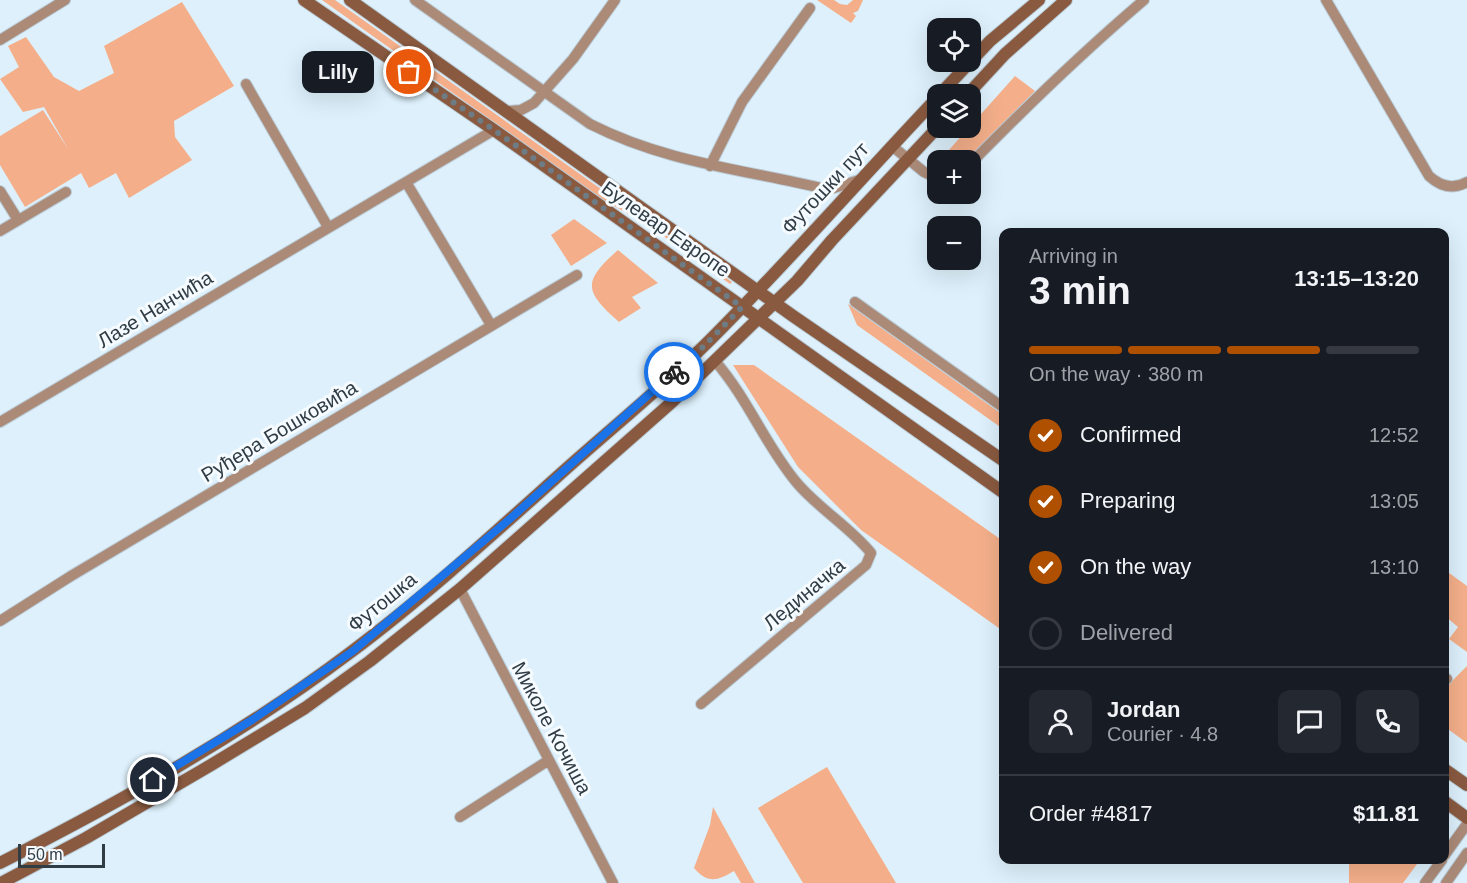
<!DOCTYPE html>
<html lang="en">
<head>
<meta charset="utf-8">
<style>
	:root { --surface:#171b24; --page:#242831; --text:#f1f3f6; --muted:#9ea1a6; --line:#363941; --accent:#af5001 }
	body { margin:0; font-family:Arial,sans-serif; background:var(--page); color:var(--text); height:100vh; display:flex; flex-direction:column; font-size:22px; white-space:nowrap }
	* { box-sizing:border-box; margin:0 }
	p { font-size:20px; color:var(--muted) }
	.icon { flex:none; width:33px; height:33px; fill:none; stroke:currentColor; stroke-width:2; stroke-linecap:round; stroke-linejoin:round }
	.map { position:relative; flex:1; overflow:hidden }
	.side { position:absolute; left:999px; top:228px; width:450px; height:636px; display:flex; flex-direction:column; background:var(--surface); border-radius:12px; box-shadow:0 6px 24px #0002 }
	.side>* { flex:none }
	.buttons { position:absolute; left:927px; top:18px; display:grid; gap:12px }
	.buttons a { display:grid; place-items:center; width:54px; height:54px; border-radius:12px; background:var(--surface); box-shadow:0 6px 24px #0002; font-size:30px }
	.scale { position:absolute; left:18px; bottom:15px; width:87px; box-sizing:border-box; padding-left:6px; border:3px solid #313d45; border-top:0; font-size:16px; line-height:21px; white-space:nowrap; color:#313d45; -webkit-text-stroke:4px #f5fbff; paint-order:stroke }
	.pin { position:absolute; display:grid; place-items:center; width:51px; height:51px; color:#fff; margin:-26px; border:3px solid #fff; border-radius:50%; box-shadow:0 2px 6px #0007 }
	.courier { position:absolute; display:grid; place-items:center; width:60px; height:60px; margin:-30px; border:4px solid #1a73e8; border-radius:50%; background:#fff; color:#222; box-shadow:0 2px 8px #0007 }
	.bubble { position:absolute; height:42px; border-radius:12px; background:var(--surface); box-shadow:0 6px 24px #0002; font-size:20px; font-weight:700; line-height:42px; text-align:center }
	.overview em { font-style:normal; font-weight:700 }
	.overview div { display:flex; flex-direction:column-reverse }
	.overview { display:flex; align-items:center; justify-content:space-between; height:102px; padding:0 30px }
	h1 { font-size:39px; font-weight:700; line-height:45px }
	.bar { display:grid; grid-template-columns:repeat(4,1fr); gap:9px 6px; align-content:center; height:72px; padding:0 30px }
	.bar i { height:8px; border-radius:4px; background:var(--line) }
	.bar .active { background:var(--accent) }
	.bar p { grid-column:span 4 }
	.line { display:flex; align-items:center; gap:15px; padding:0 30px; border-top:2px solid var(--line) }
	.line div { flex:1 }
	.round { display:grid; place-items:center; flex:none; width:63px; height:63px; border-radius:12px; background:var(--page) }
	ol { padding:0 30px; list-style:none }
	li { display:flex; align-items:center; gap:18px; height:66px }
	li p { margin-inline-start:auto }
	li .icon { padding:6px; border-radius:50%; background:var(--accent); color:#fff; stroke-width:4 }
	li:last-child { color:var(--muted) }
	li i { width:33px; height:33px; border:3px solid var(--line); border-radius:50% }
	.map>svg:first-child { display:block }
	.green { fill:#f4af8a }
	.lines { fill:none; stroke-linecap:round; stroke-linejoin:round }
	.minor-casing { stroke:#bbccd7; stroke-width:12 }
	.secondary-casing { stroke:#bbccd7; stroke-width:14 }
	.minor { stroke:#ab8a78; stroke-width:10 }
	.secondary { stroke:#895a40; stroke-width:12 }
	.done { stroke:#6d7c85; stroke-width:6; stroke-dasharray:0 10.8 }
	.route { stroke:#1a73e8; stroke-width:8 }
	.labels { text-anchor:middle; stroke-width:6; stroke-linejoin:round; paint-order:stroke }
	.street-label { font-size:20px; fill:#313d45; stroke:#f5fbff }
</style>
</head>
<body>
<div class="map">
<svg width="1467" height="883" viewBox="0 0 1467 883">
	<rect width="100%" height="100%" fill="#ddf0fb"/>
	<!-- green -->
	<path class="green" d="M 322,0 L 335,0 L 732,282 L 730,284 L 651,227 L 602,199 Z
		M 817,0 L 834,0 L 840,4 L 847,5 L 853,0 L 863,0 L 858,11 L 853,13 L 856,16 L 851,23 Z
		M 182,2 L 234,86 L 174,121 L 175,137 L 192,160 L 129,198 L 116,173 L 89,188 L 81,173 L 25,207 L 0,165 L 0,136 L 43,110 L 68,149 L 44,107 L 23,112 L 0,79 L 19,67 L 8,46 L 26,37 L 54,77 L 79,91 L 114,73 L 104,46 Z
		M 1015,76 L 1035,91 L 968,160 C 958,160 952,160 948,151 Z
		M 574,219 L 607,243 L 571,266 L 551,235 Z
		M 618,250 L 658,283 L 632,297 L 641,308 L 619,322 C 584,291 582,282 618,250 Z
		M 848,304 L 1003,415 L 1003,429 L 857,325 Z
		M 733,365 L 754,365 L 1003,541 L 1003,631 L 861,530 L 798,467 Z
		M 1445,570 L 1467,586 L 1467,652 L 1449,639 L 1458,627 L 1445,616 Z
		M 1467,666 L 1467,743 L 1445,727 L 1444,689 Z
		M 827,767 L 896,883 L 803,883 L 758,808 Z
		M 713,807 L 755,883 L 741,883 L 734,871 C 716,882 707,883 694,868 L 710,825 Z
		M 1346,860 L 1420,860 L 1403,883 L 1349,883 L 1349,862 Z"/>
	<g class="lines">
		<defs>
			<path id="minor" d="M 415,0 L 590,124 C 665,162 740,169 821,188 L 834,188 L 859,180
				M 1326,0 L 1429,176 C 1440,186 1453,190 1467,182
				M 0,40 L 65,0
				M 246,84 L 328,227
				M 508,111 L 521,110 L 534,103 L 573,59 L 615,0
				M 892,146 L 924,172 L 938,179
				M 970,164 C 1026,107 1083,52 1144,0
				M 710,166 L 742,102 L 810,8
				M 406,182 L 491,325
				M 0,191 L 18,220
				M 0,231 L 66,192
				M 855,302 L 1004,408
				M 0,422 L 494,130
				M 460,589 L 613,883
				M 0,621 L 71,576 L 577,275
				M 1444,677 L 1447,679
				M 701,704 L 866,565 L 871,553 C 850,527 819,509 797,483 C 765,445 749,400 715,361
				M 460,817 L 549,760
				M 1444,856 L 1467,824
				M 1425,883 L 1442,860
				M 1446,883 L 1467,853"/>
			<path id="secondary" d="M 304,0 L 494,130 L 1004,493
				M 350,0 L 793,316 L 1004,461
				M 940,94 L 990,41 L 1039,0
				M 968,94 L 1005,54 L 1066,0
				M 1444,769 L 1467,785
				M 1444,801 L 1467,818
				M 0,863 C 122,801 242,734 351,652 C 423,598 490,537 557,477 C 608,431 663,387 712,338 C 789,261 862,177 938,97
				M 1,883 L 86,838 L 211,765 L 305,708 L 370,661 L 460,589 L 672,402 L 797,281 L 832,240 L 938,127"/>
		</defs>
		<!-- minor casing -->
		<use href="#minor" class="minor-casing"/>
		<!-- secondary casing -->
		<use href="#secondary" class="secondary-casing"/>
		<!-- minor -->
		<use href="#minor" class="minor"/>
		<!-- secondary -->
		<use href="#secondary" class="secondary"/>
	</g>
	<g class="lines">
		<!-- done -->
		<path class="done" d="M 409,72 L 494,130 L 742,307 L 703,347 L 674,372"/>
		<!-- route -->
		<path class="route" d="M 153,780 L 252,720 L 353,651 L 511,518 L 674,372"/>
	</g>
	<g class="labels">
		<!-- street labels -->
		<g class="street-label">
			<text transform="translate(825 188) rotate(-47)" y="7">Футошки пут</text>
			<text transform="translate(666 229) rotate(35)" y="7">Булевар Европе</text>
			<text transform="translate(155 309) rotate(-31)" y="7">Лазе Нанчића</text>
			<text transform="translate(279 431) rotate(-31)" y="7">Руђера Бошковића</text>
			<text transform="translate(804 594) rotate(-40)" y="7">Лединачка</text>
			<text transform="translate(382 602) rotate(-39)" y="7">Футошка</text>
			<text transform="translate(552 728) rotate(62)" y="7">Миколе Кочиша</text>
		</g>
	</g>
</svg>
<div class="buttons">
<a><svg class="icon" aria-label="locate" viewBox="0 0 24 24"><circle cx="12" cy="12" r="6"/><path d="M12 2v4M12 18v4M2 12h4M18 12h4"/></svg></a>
<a><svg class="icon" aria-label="layers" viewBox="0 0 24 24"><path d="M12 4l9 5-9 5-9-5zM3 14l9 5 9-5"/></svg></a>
<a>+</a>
<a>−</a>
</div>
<div class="scale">50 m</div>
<div class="pin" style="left:409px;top:72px;background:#ea580c"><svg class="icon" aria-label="bag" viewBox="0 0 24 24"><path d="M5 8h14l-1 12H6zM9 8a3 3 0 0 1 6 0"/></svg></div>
<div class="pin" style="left:153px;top:780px;background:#1f2937"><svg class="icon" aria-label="home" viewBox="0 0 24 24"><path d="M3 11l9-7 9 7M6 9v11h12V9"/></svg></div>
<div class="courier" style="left:674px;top:372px"><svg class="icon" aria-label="bike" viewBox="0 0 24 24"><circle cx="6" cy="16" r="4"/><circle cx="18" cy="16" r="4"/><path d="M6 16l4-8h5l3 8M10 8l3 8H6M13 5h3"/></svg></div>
<div class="bubble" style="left:302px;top:51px;width:72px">Lilly</div>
<section class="side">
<div class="overview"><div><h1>3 min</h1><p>Arriving in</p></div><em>13:15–13:20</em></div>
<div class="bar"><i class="active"></i><i class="active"></i><i class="active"></i><i></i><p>On the way · 380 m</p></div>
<ol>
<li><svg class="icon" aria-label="check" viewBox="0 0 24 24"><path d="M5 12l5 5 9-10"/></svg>Confirmed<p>12:52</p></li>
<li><svg class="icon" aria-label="check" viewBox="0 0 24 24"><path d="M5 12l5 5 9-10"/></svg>Preparing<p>13:05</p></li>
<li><svg class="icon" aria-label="check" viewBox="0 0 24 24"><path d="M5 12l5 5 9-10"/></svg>On the way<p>13:10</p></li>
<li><i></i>Delivered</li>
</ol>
<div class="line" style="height:108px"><a class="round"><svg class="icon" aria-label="person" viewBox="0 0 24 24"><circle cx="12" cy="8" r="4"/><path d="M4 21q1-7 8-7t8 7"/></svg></a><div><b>Jordan</b><p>Courier · 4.8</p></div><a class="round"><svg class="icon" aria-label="chat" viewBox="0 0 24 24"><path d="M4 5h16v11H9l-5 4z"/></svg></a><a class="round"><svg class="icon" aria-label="phone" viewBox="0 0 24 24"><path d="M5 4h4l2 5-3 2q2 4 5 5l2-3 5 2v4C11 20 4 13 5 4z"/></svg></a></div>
<div class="line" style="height:78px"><div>Order #4817</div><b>$11.81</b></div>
</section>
</div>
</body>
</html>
